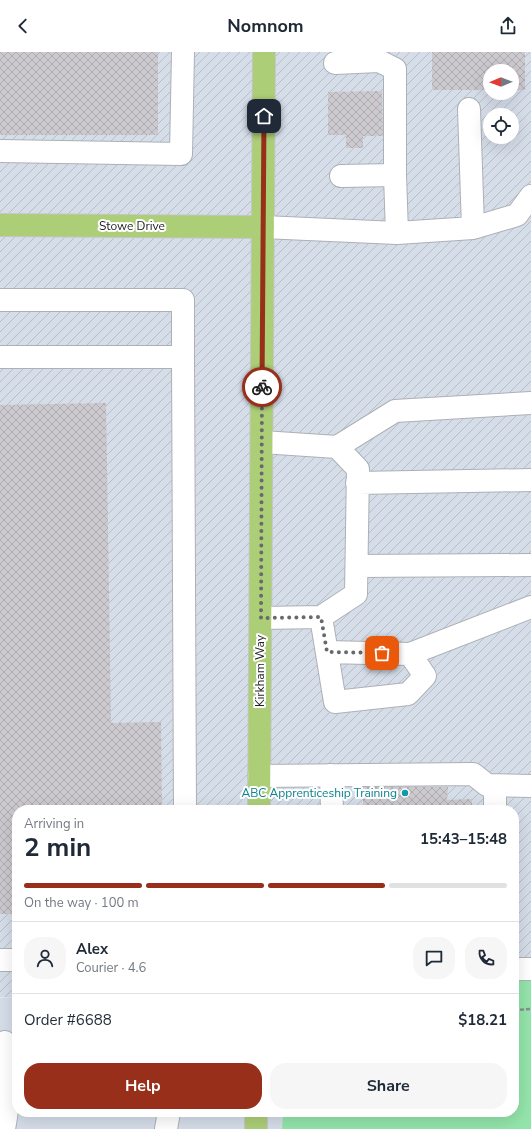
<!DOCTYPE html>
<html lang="en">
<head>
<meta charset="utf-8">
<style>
	:root { --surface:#fff; --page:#f6f6f7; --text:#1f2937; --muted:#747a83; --line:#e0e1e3; --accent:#982f1a }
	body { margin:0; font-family:"Nunito Sans",sans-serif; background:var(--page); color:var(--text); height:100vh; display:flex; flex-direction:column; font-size:15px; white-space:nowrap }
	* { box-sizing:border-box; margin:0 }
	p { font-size:13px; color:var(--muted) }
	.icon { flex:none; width:22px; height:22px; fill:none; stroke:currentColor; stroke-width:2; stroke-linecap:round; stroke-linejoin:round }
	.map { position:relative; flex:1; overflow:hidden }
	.panel { position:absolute; left:12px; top:753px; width:507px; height:312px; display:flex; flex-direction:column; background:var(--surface); border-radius:16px; box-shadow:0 4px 16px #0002 }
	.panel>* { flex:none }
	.needle { width:26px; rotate:269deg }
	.tools { position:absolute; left:483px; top:12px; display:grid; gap:8px }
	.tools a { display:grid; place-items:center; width:36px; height:36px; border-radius:50%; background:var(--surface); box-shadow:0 4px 16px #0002; font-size:20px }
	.pin { position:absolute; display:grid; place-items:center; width:34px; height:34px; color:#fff; margin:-17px; border-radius:8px; box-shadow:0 2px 6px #0006 }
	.courier { position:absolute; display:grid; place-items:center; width:40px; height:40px; margin:-20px; border:3px solid #982f1a; border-radius:50%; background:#fff; color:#222; box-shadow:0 1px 5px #0007 }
	.head em { font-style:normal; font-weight:700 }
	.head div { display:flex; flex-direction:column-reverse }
	.head { display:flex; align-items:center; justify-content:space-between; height:68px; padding:0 12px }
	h1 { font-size:26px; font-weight:700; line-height:30px }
	.bar { display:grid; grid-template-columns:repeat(4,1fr); gap:6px 4px; align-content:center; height:48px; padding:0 12px }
	.bar i { height:5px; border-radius:3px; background:var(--line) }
	.bar .selected { background:var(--accent) }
	.bar p { grid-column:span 4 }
	.line { display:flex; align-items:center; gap:10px; padding:0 12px; border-top:1px solid var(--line) }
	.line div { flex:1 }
	.round { display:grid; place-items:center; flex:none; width:42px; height:42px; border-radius:16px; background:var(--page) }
	.primary-button { display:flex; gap:8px; margin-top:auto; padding:8px 12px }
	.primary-button a { flex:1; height:46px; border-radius:16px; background:var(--accent); color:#fff; font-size:16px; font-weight:700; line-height:46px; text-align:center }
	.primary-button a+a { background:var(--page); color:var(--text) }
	header { display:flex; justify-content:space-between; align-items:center; height:52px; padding:0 12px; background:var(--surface); font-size:18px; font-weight:700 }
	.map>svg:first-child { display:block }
	.built { fill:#d5dde9 }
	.industrial { fill:url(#industrial-furrows); fill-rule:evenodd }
	.grass { fill:#93e4aa }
	.building { fill:url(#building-cross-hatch) }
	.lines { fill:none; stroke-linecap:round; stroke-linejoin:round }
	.minor-casing { stroke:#adb1b6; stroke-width:24 }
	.major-casing { stroke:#c6c6c7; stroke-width:24 }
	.path { stroke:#8a8c91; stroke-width:2.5; stroke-dasharray:4 2; stroke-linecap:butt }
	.minor { stroke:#fff; stroke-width:22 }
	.major { stroke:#acce77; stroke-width:22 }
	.done { stroke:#67696d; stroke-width:4; stroke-dasharray:0 7.2 }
	.route { stroke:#982f1a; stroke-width:5 }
	.culture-dot { fill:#0f9aa8; stroke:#fff; stroke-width:1.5 }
	.labels { text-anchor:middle; stroke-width:4; stroke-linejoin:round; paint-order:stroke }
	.street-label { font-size:12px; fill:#232427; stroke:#fff }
	.culture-label { font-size:12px; fill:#0d838f; stroke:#fff; text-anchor:end }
</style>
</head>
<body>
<header><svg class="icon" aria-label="back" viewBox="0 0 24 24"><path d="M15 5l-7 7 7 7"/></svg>Nomnom<svg class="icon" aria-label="share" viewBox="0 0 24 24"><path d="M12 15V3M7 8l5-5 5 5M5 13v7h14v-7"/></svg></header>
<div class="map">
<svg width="531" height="1077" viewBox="0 0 531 1077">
	<defs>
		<pattern id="industrial-furrows" width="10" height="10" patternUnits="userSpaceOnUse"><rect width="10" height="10" fill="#d5dde9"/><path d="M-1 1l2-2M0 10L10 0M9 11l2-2" fill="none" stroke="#b7bec8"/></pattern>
		<pattern id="building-cross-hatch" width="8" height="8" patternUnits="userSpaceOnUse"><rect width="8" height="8" fill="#ccc9cf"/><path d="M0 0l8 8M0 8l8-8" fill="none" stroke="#afacb2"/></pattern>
	</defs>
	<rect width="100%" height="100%" fill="#e6eaf0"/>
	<!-- built -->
	<path class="built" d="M 17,945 L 17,1060 L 283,1060 L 282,1077 L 0,1077 L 0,946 Z"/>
	<!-- industrial -->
	<path class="industrial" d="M 0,0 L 531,0 L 531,926 L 514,927 L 514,758 L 17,758 L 17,945 L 0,945 ZM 490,19 L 512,19 L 512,41 L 490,41 ZM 490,63 L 512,63 L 512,85 L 490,85 Z"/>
	<!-- grass -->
	<path class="grass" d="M 531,926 L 531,1077 L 282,1077 L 283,1060 L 514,1060 L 514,927 Z"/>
	<!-- building -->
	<path class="building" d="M 0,0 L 158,0 L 158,83 L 0,83 Z
		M 432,0 L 525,0 L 525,38 L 512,38 L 512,19 L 490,19 L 490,38 L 432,38 Z
		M 382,39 L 383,84 L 363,84 L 363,96 L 346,96 L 346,83 L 328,83 L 328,40 Z
		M 106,351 L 111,671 L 161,670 L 162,758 L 17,758 L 17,862 L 0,862 L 0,353 Z
		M 363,734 L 448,735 L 447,748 L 472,747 L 472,758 L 363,758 Z"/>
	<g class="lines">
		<defs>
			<path id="minor" d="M 335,11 L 379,9 L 395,17 L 395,123
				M 0,99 L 181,102 L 183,0
				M 263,175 L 397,181 L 395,123 L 341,124
				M 473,176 L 517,163 L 531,144
				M 397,181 L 473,176 L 469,57
				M 0,248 L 183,248 L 183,305
				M 0,305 L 183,305 L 185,758
				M 337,395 L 395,359 L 531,351
				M 357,431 L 531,428
				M 357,514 L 531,513
				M 321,565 L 335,650 L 408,642 L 425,624 L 410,602 L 327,600
				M 261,566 L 321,565 L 356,542 L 358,417 L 337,395 L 262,390
				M 410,602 L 531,555
				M 331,723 L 332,758
				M 259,724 L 473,722 L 487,733 L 531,734
				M 495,758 L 495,734
				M 0,908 L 17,908
				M 514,917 L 531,917
				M 4,1077 C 7,1060 17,1001 5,990
				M 166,1077 L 169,1060"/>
			<path id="major" d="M 0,173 L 263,175
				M 259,758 L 264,0
				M 256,1077 L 256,1060"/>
		</defs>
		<!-- minor casing -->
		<use href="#minor" class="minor-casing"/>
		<!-- major casing -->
		<use href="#major" class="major-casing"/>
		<!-- path -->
		<path class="path" d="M 514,958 L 531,957"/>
		<!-- minor -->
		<use href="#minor" class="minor"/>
		<!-- major -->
		<use href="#major" class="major"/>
	</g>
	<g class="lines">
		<!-- done -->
		<path class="done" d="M 262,335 L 261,566 L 321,565 L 327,600 L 382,601"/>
		<!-- route -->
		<path class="route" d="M 262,335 L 264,64"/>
	</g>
	<!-- markers -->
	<circle class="culture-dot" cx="405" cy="741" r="4"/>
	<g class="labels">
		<!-- street labels -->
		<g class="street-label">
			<text x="132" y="178">Stowe Drive</text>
			<text transform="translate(260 619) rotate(-90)" y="4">Kirkham Way</text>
		</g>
		<!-- culture labels -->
		<g class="culture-label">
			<text x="397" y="745">ABC Apprenticeship Training</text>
		</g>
	</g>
</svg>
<div class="tools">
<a><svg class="needle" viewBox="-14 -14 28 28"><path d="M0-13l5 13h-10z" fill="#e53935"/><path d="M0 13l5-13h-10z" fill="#747a83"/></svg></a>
<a><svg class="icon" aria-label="locate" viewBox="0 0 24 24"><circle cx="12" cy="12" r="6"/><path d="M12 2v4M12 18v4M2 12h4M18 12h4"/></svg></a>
</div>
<div class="pin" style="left:382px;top:601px;background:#ea580c"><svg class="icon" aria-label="bag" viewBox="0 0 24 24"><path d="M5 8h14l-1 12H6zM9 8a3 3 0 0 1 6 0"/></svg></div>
<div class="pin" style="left:264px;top:64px;background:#1f2937"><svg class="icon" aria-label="home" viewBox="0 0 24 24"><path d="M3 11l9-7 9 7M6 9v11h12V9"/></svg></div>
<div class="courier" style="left:262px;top:335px"><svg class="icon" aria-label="bike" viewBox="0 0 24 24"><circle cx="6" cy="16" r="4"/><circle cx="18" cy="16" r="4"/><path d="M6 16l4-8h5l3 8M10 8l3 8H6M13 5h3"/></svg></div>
<section class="panel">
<div class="head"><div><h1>2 min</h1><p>Arriving in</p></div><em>15:43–15:48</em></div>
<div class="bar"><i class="selected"></i><i class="selected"></i><i class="selected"></i><i></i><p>On the way · 100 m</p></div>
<div class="line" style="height:72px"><a class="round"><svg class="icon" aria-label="person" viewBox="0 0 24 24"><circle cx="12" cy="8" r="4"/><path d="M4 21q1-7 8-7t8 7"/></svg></a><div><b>Alex</b><p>Courier · 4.6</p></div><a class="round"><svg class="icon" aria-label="chat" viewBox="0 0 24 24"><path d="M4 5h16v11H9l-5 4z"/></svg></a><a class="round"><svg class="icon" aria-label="phone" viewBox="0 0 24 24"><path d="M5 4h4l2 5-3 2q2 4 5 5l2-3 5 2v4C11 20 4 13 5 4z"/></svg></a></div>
<div class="line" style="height:52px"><div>Order #6688</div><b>$18.21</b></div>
<div class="primary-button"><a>Help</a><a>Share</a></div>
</section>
</div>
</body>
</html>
